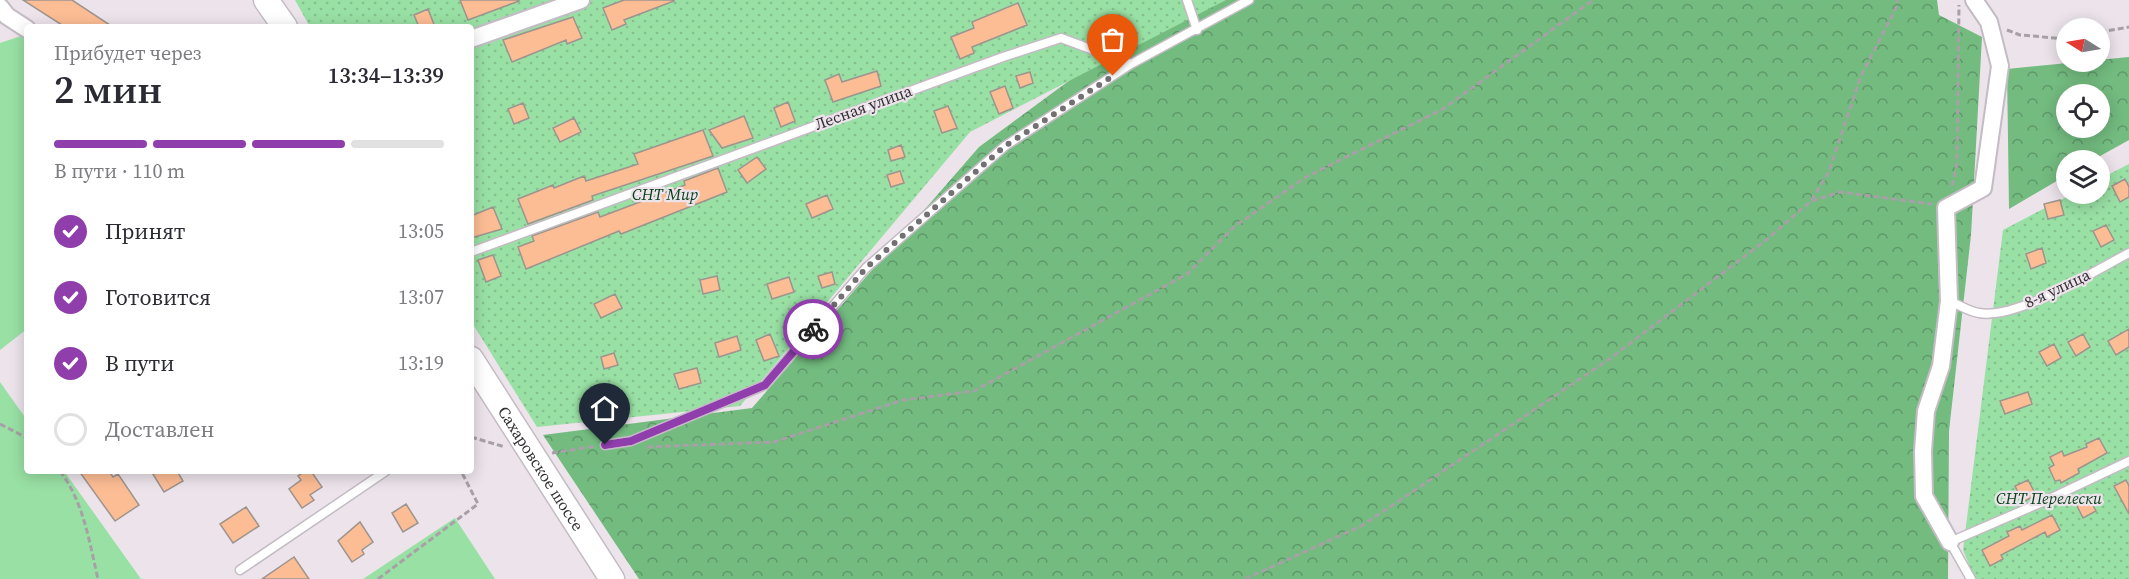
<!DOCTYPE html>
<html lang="ru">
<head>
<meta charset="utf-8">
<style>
	:root { --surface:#fff; --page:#f7f7f7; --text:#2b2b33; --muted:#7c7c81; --line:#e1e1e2; --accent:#903eac }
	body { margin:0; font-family:"Source Serif 4",serif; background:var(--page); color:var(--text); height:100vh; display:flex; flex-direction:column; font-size:22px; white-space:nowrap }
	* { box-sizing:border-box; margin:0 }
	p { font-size:20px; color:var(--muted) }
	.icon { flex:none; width:33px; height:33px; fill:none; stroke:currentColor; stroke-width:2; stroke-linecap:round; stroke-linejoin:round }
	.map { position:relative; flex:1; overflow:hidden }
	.details { position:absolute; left:24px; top:24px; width:450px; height:450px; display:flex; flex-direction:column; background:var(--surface); border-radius:6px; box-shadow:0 3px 15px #0003 }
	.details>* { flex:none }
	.needle { width:39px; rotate:281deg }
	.fabs { position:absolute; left:2056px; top:18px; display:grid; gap:12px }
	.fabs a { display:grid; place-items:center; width:54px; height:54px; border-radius:50%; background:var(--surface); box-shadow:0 3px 15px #0003; font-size:30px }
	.pin { position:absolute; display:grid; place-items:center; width:51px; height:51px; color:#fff; margin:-62px -26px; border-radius:50% 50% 50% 0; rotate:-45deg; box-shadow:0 0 6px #0007 }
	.pin .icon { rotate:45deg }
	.courier { position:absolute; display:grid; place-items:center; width:60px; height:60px; margin:-30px; border:4px solid #903eac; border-radius:50%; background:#fff; color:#222; box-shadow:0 2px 8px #0007 }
	.headline em { font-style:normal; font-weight:600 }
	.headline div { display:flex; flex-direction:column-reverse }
	.headline { display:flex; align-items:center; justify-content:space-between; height:102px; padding:0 30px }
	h1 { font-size:39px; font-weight:600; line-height:45px }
	.bar { display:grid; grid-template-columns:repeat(4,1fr); gap:9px 6px; align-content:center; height:72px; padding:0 30px }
	.bar i { height:8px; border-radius:4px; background:var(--line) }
	.bar .active { background:var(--accent) }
	.bar p { grid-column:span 4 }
	ol { padding:0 30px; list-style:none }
	li { display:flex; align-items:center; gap:18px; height:66px }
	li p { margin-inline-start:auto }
	li .icon { padding:6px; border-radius:50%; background:var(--accent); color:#fff; stroke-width:4 }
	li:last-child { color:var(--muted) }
	li i { width:33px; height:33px; border:3px solid var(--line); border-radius:50% }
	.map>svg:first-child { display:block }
	.grass { fill:#99e0a4 }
	.forest { fill:url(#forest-crowns); fill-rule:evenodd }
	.garden { fill:url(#garden-dots) }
	.building { fill:#fcbd94; stroke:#9e948e; stroke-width:1.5 }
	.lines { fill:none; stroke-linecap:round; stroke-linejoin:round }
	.service-casing { stroke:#c4bcc4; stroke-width:11 }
	.minor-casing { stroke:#c4bcc4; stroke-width:20 }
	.secondary-casing { stroke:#c4bcc4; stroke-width:27 }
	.path { stroke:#a7a0a6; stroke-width:3; stroke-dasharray:6 3; stroke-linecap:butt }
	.service { stroke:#fff; stroke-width:8 }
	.minor { stroke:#fff; stroke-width:16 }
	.secondary { stroke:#fff; stroke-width:24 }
	.done { stroke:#746f73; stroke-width:6; stroke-dasharray:0 10.8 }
	.route { stroke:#903eac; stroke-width:8 }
	.labels { text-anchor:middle; stroke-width:4.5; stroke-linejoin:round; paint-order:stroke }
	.street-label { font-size:16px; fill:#333033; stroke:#ece3eb }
	.park-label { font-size:16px; font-style:italic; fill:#083f18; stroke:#ece3eb }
</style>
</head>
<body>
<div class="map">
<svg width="2129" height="579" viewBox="0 0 2129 579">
	<defs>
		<pattern id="forest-crowns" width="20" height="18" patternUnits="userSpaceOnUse" patternTransform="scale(1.5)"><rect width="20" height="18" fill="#73bb7f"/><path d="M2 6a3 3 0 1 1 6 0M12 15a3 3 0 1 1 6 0" fill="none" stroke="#5f9869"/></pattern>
		<pattern id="garden-dots" width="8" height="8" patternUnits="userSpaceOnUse" patternTransform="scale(1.5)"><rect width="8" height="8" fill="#99e0a4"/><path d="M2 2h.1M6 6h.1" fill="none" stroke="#84c08e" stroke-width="1.8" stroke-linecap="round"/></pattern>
	</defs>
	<rect width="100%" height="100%" fill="#ece3eb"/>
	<!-- grass -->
	<path class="grass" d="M 21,36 L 27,41 L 27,329 L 0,350 L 0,43 Z
		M 0,382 L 27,420 L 27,471 L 64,471 L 141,579 L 0,579 Z
		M 455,518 L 495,579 L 363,579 Z"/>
	<!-- forest -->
	<path class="forest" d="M 1183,0 L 1937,0 L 1939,15 L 1982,37 L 1971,235 L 1949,431 L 1948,579 L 639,579 L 543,435 L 752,408 L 979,147 L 1172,5 Z
		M 2129,57 L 2129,140 L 2093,160 L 2067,160 L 2067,175 L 2009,209 L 2007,69 ZM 2067,94 L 2100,94 L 2100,128 L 2067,128 Z"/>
	<!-- garden -->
	<path class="garden" d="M 295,0 L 1226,0 L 970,132 L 740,406 L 537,427 L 471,321 L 471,27 L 310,27 Z
		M 2129,164 L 2129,579 L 1975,579 L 1963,550 L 2003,230 L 2072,194 L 2100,194 L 2100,179 Z"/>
	<!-- building -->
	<path class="building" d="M 23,0 L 72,0 L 113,27 L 65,27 Z
		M 460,0 L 519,0 L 519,1 L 468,20 Z
		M 624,0 L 674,0 L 674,1 L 624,20 L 626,24 L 612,30 L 603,8 Z
		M 1018,3 L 1027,25 L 972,47 L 974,53 L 960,59 L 951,37 L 974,28 L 972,22 Z
		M 428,9 L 435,27 L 419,27 L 414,15 Z
		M 573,17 L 582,38 L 567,44 L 566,40 L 512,62 L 503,40 Z
		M 877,71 L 881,86 L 833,102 L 825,80 L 839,74 L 842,82 Z
		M 1030,72 L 1033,83 L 1020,88 L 1016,76 Z
		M 1005,86 L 1013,108 L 999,114 L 990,92 Z
		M 788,102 L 795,121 L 781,127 L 774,108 Z
		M 523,103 L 529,118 L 514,124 L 508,109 Z
		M 948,106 L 957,128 L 942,133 L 934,111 Z
		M 744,116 L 753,138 L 722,148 L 709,130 Z
		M 574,118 L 581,132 L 560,142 L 553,128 Z
		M 703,130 L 713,156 L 592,196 L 593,200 L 528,224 L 518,199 L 553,185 L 554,188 L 584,176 L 586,181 L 638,164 L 634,154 Z
		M 901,145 L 905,157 L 891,161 L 888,150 Z
		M 757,157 L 766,169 L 747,183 L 738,170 Z
		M 718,168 L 727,192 L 621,234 L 619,231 L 526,269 L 518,247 L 534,241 L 532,236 L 598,212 L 600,217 L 685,185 L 684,181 Z
		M 900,171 L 904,183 L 891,187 L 887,175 Z
		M 2125,179 L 2129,187 L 2129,197 L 2120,202 L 2112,186 Z
		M 827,195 L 833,209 L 812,218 L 806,204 Z
		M 2060,200 L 2064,215 L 2048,219 L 2044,204 Z
		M 493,207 L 502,229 L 471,238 L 471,216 Z
		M 2106,225 L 2114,240 L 2101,247 L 2093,231 Z
		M 2042,248 L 2046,263 L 2031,269 L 2026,254 Z
		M 493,255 L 501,276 L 486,282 L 478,260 Z
		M 832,272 L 835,284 L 822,288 L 818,276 Z
		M 717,276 L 720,290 L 703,294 L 700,280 Z
		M 789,277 L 794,292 L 772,299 L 767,284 Z
		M 615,294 L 622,308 L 601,318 L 594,304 Z
		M 2129,329 L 2129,347 L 2116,355 L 2108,341 Z
		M 770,334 L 779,356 L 764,361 L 756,340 Z
		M 2083,334 L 2090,347 L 2076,356 L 2068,342 Z
		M 737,336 L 741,350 L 719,357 L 715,343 Z
		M 2054,344 L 2061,358 L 2047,366 L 2039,352 Z
		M 614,353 L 618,365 L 604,369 L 601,357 Z
		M 697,368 L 701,383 L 679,389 L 674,374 Z
		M 603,391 L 611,413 L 597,418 L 588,396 Z
		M 2028,392 L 2032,404 L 2005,414 L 2000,401 Z
		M 2099,438 L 2107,453 L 2078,469 L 2079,473 L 2061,483 L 2060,480 L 2055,481 L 2049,468 L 2054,465 L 2050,457 L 2062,451 L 2064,456 L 2087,447 L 2086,444 Z
		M 79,471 L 109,471 L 113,477 L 118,474 L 139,505 L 115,521 Z
		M 151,471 L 177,471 L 183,481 L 164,492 Z
		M 305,471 L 311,471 L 322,487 L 310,495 L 314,500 L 302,508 L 289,489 L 301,480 L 298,476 Z
		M 2028,480 L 2036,495 L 2023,502 L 2015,486 Z
		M 2126,480 L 2129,486 L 2129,514 L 2114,486 Z
		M 2088,496 L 2096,511 L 2083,518 L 2075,502 Z
		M 406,504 L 418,523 L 403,532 L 392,513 Z
		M 246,507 L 259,526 L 233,543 L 220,524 Z
		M 2052,515 L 2060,530 L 2047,537 L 2045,532 L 2001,555 L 2003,559 L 1990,566 L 1982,550 L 2009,536 L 2007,532 L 2020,526 L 2022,530 Z
		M 360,522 L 373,542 L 362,550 L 364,554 L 352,562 L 338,541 Z
		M 294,557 L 309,579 L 262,579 Z"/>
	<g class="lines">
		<defs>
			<path id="service" d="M 1187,0 L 1197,30
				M 471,252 L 1003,57 L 1061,38 L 1131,64 L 1249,0
				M 1949,301 C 1958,304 1969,312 1979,313 C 2017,320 2094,271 2129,253
				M 605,445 L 631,441 L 765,385 L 866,268 L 1005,146 L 1131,64
				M 240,570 L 386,471
				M 1971,579 L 1950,542 L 2047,500 L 2129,461"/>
			<path id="minor" d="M 0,7 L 7,16 L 27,29
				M 471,39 L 581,0
				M 1950,542 L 1924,496 L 1923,451 L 1926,411 L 1941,366 L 1949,301 L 1946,208 L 1983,188 L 2000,66 L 1989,22 L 1974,0"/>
			<g id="secondary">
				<path d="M 266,0 L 285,27"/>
				<path id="s1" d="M 471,359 L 612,579"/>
			</g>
		</defs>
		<!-- service casing -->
		<use href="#service" class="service-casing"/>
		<!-- minor casing -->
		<use href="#minor" class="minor-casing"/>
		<!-- secondary casing -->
		<use href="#secondary" class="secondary-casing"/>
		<!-- path -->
		<path class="path" d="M 2007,30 L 2020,35 L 2067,39
			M 2100,32 L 2129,27
			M 1952,186 L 1957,164 L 1959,5
			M 1812,201 L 1840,192 L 1932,204
			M 0,424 L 27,438
			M 471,437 L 505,447
			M 647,447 L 774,442 L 903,400 L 974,391 L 1187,274 L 1235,226 L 1306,177 L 1443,109 L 1593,0
			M 552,453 L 596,446
			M 60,471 C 84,503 89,541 98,579
			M 378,579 L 478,504 L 461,471
			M 1245,579 L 1363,525 L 1608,360 L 1766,240 L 1811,201 L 1829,171 L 1861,76 L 1897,6 L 1897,0"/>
		<!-- service -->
		<use href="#service" class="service"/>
		<!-- minor -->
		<use href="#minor" class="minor"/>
		<!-- secondary -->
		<use href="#secondary" class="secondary"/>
	</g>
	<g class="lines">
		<!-- done -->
		<path class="done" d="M 813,329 L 866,268 L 1005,146 L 1113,76"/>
		<!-- route -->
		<path class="route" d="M 605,445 L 631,441 L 765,385 L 813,329"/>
	</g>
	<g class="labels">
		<!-- street labels -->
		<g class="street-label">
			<text transform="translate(863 107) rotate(-20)" y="6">Лесная улица</text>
			<text transform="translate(2057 288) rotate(-25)" y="6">8-я улица</text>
			<text dy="6" stroke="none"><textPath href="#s1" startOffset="130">Сахаровское шоссе</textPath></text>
		</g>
		<!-- park labels -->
		<g class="park-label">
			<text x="665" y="200">СНТ Мир</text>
			<text x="2049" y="504">СНТ Перелески</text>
		</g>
	</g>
</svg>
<div class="fabs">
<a><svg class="needle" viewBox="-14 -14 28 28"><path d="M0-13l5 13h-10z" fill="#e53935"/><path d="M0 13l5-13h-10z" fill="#7c7c81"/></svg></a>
<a><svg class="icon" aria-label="locate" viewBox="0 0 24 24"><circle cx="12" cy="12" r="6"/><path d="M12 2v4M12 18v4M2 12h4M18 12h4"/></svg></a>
<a><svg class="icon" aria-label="layers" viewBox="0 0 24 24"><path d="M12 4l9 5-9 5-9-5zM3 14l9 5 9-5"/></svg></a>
</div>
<div class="pin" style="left:1113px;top:76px;background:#ea580c"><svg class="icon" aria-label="bag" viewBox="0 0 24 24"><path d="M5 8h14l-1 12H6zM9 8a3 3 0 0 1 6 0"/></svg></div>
<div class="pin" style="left:605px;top:445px;background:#1f2937"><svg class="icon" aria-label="home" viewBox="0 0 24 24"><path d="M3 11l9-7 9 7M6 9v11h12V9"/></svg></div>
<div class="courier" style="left:813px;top:329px"><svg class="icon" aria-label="bike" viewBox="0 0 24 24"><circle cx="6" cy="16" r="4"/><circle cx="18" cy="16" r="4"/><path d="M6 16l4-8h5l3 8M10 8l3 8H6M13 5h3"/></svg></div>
<section class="details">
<div class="headline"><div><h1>2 мин</h1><p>Прибудет через</p></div><em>13:34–13:39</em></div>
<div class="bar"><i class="active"></i><i class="active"></i><i class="active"></i><i></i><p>В пути · 110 m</p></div>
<ol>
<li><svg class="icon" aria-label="check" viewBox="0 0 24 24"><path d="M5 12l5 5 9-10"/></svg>Принят<p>13:05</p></li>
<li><svg class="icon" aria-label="check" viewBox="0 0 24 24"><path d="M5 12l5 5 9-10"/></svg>Готовится<p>13:07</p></li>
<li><svg class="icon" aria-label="check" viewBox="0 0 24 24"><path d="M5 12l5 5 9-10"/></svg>В пути<p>13:19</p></li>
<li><i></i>Доставлен</li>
</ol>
</section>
</div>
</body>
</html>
